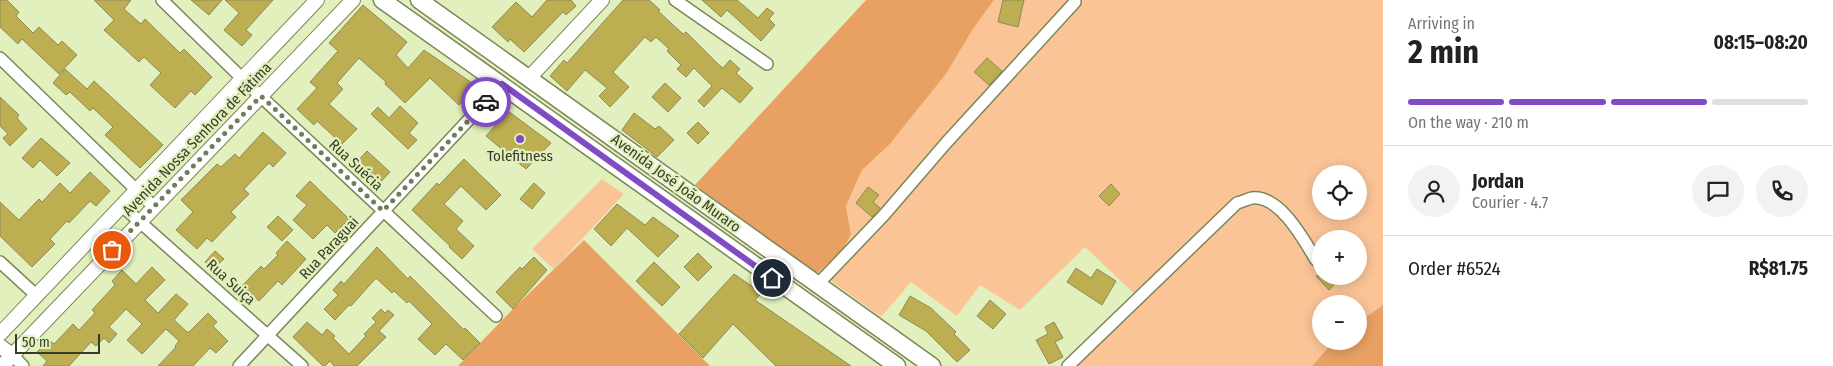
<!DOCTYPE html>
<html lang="en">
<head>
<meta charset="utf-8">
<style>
	:root { --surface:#fff; --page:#f2f2f2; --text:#222; --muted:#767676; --line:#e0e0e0; --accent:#804cc3 }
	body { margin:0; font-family:"Fira Sans Condensed",sans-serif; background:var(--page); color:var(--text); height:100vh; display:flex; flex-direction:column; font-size:19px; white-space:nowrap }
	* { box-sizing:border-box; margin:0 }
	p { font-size:16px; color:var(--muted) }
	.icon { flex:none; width:28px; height:28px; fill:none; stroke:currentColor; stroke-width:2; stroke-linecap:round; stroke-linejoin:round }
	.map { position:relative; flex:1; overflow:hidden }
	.sheet { display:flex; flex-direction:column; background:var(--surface); width:450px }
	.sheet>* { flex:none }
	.tools { position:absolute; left:1312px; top:165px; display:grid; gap:10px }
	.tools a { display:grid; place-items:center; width:55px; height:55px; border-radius:50%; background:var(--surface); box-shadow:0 2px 12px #0003; font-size:25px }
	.scale { position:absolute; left:15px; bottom:12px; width:85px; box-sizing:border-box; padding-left:5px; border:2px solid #373c28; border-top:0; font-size:14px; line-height:18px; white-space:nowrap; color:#373c28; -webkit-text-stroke:4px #e1f0bc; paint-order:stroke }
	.pin { position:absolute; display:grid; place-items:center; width:42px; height:42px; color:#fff; margin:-21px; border:2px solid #fff; border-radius:50%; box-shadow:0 1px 5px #0007 }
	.courier { position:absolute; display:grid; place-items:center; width:50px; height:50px; margin:-25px; border:4px solid #804cc3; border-radius:50%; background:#fff; color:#222; box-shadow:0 1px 6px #0007 }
	.headline em { font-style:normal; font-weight:700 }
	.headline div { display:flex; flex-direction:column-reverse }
	.headline { display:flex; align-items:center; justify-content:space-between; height:85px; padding:0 25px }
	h1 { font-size:32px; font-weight:700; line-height:38px }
	.bar { display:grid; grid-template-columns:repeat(4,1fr); gap:8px 5px; align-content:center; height:60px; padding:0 25px }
	.bar i { height:6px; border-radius:4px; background:var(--line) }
	.bar .active { background:var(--accent) }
	.bar p { grid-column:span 4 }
	.line { display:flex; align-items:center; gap:12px; padding:0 25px; border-top:1px solid var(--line) }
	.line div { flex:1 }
	.round { display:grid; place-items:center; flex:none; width:52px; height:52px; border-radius:26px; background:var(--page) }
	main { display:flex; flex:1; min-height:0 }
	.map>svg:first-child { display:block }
	.green { fill:#fbc497; fill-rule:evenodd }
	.forest { fill:#e8a163 }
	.building { fill:#bcae51; stroke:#918a57 }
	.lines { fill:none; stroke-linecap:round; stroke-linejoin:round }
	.minor-casing { stroke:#7a8758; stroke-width:14 }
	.tertiary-casing { stroke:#7a8758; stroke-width:16 }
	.secondary-casing { stroke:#7a8758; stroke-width:19 }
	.minor { stroke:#fff; stroke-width:11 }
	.tertiary { stroke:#fff; stroke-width:14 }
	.secondary { stroke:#fff; stroke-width:16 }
	.done { stroke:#727b5c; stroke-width:5; stroke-dasharray:0 9 }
	.route { stroke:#804cc3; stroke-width:6 }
	.poi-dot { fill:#804cc3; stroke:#e1f0bc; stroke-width:2 }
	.labels { text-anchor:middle; stroke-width:4.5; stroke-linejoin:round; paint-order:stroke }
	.street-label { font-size:15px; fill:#373c28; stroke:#e1f0bc }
	.poi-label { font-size:15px; fill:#373c28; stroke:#e1f0bc }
</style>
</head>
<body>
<main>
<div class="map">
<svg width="1383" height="366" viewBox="0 0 1383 366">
	<rect width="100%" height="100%" fill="#e1f0bc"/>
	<!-- green -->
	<path class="green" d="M 994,0 L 1383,0 L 1383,305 L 1359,322 L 1359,304 L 1321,304 L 1321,341 L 1334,341 L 1312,366 L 1073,366 L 1141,300 L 1085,247 L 1020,310 L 980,285 L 957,316 L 911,282 L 881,317 L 819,272 L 842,251 L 851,236 L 846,206 L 862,170 L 889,145 L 946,74 L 973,29 ZM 1321,174 L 1359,174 L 1359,211 L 1321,211 ZM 1321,239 L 1359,239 L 1359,276 L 1321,276 Z
		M 602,179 L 624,194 L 554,269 L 532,249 Z"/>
	<!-- forest -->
	<path class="forest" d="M 866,0 L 994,0 L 973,29 L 946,74 L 889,145 L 862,170 L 846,206 L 851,235 L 842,251 L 813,277 L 695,185 Z
		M 584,240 L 710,366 L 458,366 L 513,309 Z
		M 1383,305 L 1383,366 L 1312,366 L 1334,341 L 1359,341 L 1359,322 Z"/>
	<!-- building -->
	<path class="building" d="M 0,0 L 7,0 L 19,12 L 16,16 L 33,33 L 39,27 L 58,45 L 62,41 L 77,55 L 59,74 L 22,39 L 18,44 L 0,27 Z
		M 94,0 L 131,0 L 124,9 L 141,24 L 145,19 L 180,53 L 184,49 L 212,77 L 195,95 L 191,91 L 175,108 L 150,85 L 161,73 L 144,57 L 139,62 L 104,30 L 114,20 Z
		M 191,0 L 222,0 L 209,15 Z
		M 225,0 L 273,0 L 246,30 L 252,35 L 242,46 L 224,30 L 239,13 Z
		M 547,0 L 571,0 L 576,6 L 566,15 L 563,12 L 524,52 L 510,39 L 508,42 L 492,27 L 516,2 L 532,17 Z
		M 623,0 L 649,0 L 660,10 L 658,11 L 683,34 L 686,32 L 718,64 L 723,68 L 730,60 L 740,69 L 736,73 L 753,88 L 740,103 L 722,88 L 704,107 L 698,101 L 712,86 L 694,68 L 686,77 L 677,69 L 681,65 L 667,51 L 669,49 L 656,37 L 651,42 L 645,37 L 613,72 L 629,87 L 610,107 L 599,96 L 607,88 L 585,70 L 567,91 L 550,76 L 564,60 L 567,63 Z
		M 702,0 L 737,0 L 758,18 L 767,8 L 774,13 L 769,19 L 775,25 L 761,41 L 727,10 L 721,17 Z
		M 1003,0 L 1024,0 L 1018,27 L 998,22 Z
		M 363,5 L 407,42 L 396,55 L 408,68 L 424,50 L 475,85 L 459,105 L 430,78 L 405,103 L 385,84 L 386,82 L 359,58 L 337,83 L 343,89 L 329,104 L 357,129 L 342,144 L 317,121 L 314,125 L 297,109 L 317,88 L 310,82 L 338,51 L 329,43 Z
		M 987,58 L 1002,71 L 989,85 L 974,72 Z
		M 65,69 L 87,89 L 94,81 L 163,145 L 140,168 L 105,135 L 113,127 L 93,108 L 90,111 L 70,92 L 66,95 L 53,83 Z
		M 665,83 L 681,98 L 668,112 L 652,97 Z
		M 0,97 L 19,115 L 17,118 L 27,129 L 10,146 L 3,138 L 8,134 L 0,126 Z
		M 400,106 L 418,123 L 409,133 L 417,140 L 408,149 L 371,114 L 378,107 L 389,118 Z
		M 508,111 L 551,143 L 526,169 L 486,136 Z
		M 634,113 L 655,129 L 659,126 L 674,140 L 657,157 L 622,130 Z
		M 698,122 L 709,133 L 698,144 L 687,133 Z
		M 263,132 L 286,153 L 273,167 L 269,163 L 244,189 L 249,194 L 231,212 L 236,217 L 212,242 L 207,238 L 197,249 L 176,230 L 193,212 L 181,200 L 217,164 L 221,167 L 235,154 L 239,158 Z
		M 41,138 L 70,163 L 57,176 L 40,160 L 33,168 L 22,158 Z
		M 367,151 L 390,172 L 376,187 L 353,166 Z
		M 464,159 L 501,195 L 486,210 L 461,186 L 444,204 L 463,221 L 456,229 L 474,246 L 462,259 L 449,247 L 450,246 L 412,210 L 437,183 L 439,185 Z
		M 90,172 L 110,191 L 96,206 L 90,201 L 69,223 L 67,221 L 50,239 L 55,244 L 32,267 L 0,236 L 0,202 L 19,220 L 39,199 L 42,202 L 60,183 L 70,193 Z
		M 310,181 L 349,219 L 335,233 L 327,225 L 313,239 L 293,220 L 307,205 L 296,196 Z
		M 534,183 L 545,193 L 532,209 L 520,199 Z
		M 1111,184 L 1120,194 L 1109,206 L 1099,196 Z
		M 868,187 L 879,195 L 873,202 L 880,208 L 872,217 L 856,203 Z
		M 617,204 L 645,225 L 653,217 L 679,236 L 658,257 L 627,228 L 611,246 L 594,229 Z
		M 278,216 L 293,230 L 282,241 L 267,227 Z
		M 287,241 L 306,259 L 282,285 L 278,281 L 259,301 L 242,286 L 261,266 L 264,269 L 278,255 L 276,253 Z
		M 377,247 L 408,279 L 410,276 L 464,330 L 465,328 L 480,343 L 463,360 L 446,344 L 435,355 L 418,339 L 432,324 L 409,301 L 407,303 L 394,291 L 392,293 L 376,278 L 351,306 L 349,305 L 335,320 L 324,309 L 338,295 L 333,290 L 341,281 L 344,284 Z
		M 215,251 L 224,259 L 213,269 L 205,262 Z
		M 698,253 L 712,267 L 698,281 L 684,267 Z
		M 534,257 L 547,270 L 513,309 L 496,292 L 520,267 L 522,269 Z
		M 654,262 L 680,287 L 662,306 L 636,281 Z
		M 152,267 L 165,280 L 145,300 L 158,313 L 176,294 L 188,304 L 174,320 L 187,332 L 189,332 L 208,313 L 217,322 L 213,326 L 228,341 L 216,353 L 210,348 L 193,366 L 158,366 L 176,347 L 175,346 L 179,341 L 166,329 L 142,354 L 127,340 L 142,324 L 126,309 L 109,327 L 117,334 L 109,343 L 104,338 L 96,346 L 91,342 L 69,366 L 43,366 L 47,361 L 37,352 L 49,340 L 54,344 L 73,324 L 79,330 L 95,313 L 92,310 L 115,285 L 112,281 L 122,270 L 136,284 Z
		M 1076,268 L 1091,278 L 1097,269 L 1116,281 L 1102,305 L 1067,282 Z
		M 734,274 L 762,293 L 755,300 L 851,366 L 776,366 L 733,324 L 703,358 L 679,334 Z
		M 1316,276 L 1343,276 L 1329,290 Z
		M 910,296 L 931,308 L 956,332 L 954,334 L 970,350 L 957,362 L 926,331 L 899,315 Z
		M 990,300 L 1006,314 L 993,329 L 977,316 Z
		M 381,309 L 385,313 L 388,310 L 394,315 L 379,331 L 386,337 L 357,366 L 334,366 L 330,361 L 325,366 L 323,366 L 293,337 L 307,322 L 322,335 L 327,329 L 335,336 L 333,338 L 349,354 L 366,336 L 364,334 L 376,322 L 372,318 Z
		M 1054,322 L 1063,338 L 1055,342 L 1063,357 L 1049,364 L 1036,340 L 1048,334 L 1045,327 Z"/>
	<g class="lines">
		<defs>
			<path id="minor" d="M 162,0 L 255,91 L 496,316
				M 675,0 L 767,64
				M 0,58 L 154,207
				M 122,206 L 302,366
				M 0,262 L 37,296
				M 818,284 L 884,215 L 946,143 L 1075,2
				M 12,355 L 23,366
				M 239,366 L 502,84
				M 1068,366 L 1237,203 C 1242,202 1247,199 1252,198 C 1280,195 1304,240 1316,260"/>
			<path id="tertiary" d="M 529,78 L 602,0
				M 0,334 L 317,0
				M 0,346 L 12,355
				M 2,366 L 353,0"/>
			<path id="secondary" d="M 382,0 L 897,366
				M 419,0 L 932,366"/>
		</defs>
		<!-- minor casing -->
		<use href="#minor" class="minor-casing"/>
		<!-- tertiary casing -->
		<use href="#tertiary" class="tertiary-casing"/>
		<!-- secondary casing -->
		<use href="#secondary" class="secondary-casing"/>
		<!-- minor -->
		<use href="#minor" class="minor"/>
		<!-- tertiary -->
		<use href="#tertiary" class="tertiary"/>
		<!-- secondary -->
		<use href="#secondary" class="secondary"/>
	</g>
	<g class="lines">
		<!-- done -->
		<path class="done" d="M 112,250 L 261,96 L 383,211 L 486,102"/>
		<!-- route -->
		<path class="route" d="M 486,102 L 502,84 L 772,278"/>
	</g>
	<!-- markers -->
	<circle class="poi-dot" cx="520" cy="139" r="5"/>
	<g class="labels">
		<!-- street labels -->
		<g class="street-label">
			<text transform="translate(197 139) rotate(-46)" y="5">Avenida Nossa Senhora de Fátima</text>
			<text transform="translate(356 165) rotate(43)" y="5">Rua Suécia</text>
			<text transform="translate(676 183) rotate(36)" y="5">Avenida José João Muraro</text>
			<text transform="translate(329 248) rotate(-47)" y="5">Rua Paraguai</text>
			<text transform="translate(231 282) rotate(42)" y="5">Rua Suiça</text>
		</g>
		<!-- poi labels -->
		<g class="poi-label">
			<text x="520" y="161">Tolefitness</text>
		</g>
	</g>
</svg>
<div class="tools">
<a><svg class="icon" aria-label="locate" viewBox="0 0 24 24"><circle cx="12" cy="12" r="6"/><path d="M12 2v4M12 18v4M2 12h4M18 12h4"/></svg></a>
<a>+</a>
<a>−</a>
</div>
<div class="scale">50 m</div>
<div class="pin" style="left:112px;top:250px;background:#ea580c"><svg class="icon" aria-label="bag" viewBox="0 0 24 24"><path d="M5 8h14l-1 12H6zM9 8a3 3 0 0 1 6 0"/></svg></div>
<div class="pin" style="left:772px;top:278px;background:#1f2937"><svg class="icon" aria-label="home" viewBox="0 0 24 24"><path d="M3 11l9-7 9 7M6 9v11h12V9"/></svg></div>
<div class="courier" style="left:486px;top:102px"><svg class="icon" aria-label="car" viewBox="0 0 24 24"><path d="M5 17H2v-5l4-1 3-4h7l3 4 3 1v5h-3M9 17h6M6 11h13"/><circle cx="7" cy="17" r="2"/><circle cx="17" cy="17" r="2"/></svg></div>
</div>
<section class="sheet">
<div class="headline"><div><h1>2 min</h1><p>Arriving in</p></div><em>08:15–08:20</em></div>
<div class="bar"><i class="active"></i><i class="active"></i><i class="active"></i><i></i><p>On the way · 210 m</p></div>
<div class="line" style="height:90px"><a class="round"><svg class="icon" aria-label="person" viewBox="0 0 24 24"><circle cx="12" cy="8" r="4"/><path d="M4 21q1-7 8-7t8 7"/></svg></a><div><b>Jordan</b><p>Courier · 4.7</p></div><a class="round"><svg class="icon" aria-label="chat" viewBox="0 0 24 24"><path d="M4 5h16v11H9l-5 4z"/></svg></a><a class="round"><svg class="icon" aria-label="phone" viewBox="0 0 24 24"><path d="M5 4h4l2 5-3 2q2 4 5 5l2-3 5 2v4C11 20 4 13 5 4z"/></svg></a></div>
<div class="line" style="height:65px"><div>Order #6524</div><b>R$81.75</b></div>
</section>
</main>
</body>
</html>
